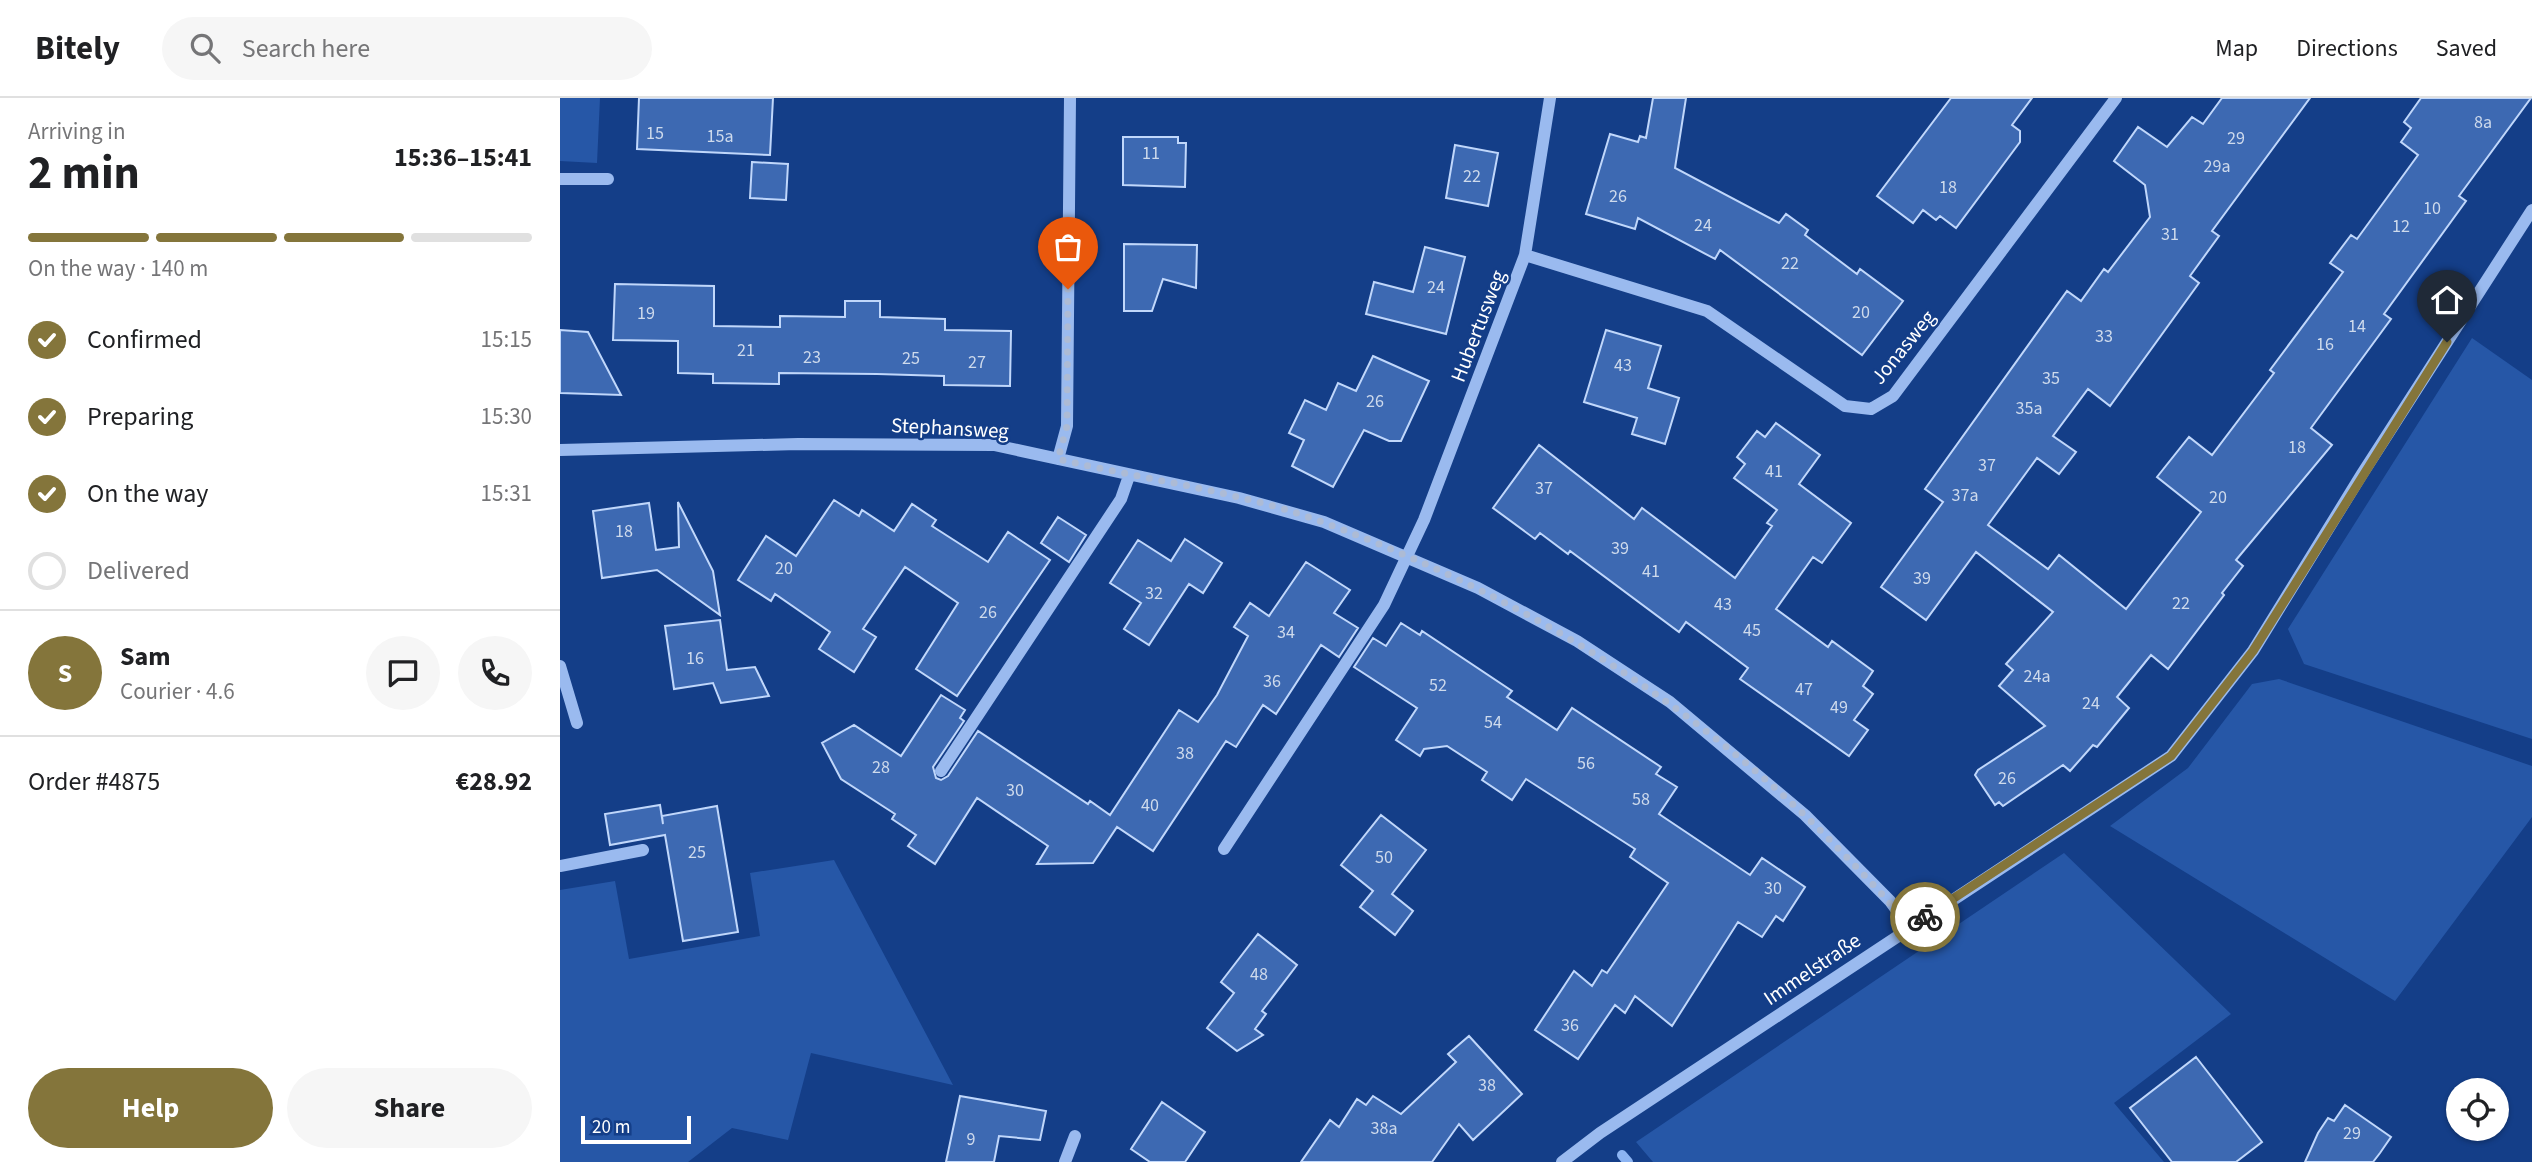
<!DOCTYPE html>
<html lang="en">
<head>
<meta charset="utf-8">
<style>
	:root { --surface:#fff; --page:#f6f6f6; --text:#202124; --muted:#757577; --line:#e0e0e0; --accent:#84753b }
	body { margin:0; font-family:"Source Sans 3",sans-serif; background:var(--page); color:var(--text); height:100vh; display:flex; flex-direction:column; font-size:26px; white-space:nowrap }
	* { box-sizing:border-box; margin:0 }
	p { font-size:23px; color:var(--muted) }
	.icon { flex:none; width:38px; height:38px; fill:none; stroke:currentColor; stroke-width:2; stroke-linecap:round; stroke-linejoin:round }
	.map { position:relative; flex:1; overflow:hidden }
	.sheet { display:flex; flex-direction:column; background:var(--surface); width:560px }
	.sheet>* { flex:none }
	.tools { position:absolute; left:1886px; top:980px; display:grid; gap:14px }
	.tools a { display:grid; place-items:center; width:63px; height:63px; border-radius:50%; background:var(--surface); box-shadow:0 2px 5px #0004; font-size:35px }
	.scale { position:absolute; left:21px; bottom:18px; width:110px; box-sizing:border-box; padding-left:7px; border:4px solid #fff; border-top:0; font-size:19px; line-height:24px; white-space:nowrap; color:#fff; -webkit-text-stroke:5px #143e88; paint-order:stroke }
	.pin { position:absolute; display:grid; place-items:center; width:60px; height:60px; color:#fff; margin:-72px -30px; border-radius:50% 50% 50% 0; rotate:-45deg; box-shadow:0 0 7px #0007 }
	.pin .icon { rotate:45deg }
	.courier { position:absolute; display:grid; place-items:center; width:70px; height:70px; margin:-35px; border:5px solid #84753b; border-radius:50%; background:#fff; color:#222; box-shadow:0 2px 9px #0007 }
	.head em { font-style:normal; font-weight:700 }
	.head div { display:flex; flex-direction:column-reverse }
	.head { display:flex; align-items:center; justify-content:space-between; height:119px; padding:0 28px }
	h1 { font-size:46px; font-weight:700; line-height:52px }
	.bar { display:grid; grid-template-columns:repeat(4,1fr); gap:10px 7px; align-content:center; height:84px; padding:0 28px }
	.bar i { height:9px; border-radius:5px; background:var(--line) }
	.bar .on { background:var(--accent) }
	.bar p { grid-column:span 4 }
	.line { display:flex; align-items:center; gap:18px; padding:0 28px; border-top:2px solid var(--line) }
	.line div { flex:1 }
	.round { display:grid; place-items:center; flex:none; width:74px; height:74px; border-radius:37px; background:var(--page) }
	ol { padding:0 28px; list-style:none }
	li { display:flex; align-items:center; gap:21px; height:77px }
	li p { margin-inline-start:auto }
	li .icon { padding:7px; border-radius:50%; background:var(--accent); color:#fff; stroke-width:4 }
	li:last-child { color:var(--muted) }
	li i { width:38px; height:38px; border:4px solid var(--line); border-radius:50% }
	.cta { display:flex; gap:14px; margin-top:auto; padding:14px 28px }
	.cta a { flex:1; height:80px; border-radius:42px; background:var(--accent); color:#fff; font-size:28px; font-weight:700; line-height:80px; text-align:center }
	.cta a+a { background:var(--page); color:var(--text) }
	header { display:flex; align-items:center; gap:42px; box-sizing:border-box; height:98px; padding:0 35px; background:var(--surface); border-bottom:2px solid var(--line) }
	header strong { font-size:33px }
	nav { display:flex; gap:38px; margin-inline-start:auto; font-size:24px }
	.search { width:490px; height:63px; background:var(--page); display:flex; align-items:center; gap:18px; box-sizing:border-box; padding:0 24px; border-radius:38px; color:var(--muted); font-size:26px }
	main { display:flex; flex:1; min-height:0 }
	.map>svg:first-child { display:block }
	.green { fill:#2657a7 }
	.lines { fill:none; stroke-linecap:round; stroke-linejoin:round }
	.stream { stroke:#8cb4f2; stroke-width:10 }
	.building { fill:#3d69b2; stroke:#c0d7fb; stroke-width:2 }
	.minor { stroke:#9abaef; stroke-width:12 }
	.done { stroke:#adbbd5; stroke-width:7; stroke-dasharray:0 12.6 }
	.route { stroke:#84753b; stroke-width:9 }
	.labels { text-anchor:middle; stroke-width:5; stroke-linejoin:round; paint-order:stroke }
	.number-label { font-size:18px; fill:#cedaec }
	.street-label { font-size:21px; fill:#fff; stroke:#143e88 }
</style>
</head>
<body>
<header>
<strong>Bitely</strong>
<div class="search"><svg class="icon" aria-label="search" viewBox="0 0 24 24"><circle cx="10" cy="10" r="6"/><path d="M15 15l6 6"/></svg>Search here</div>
<nav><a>Map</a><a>Directions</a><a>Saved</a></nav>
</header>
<main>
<section class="sheet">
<div class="head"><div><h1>2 min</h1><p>Arriving in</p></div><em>15:36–15:41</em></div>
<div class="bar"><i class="on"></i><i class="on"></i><i class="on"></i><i></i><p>On the way · 140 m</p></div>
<ol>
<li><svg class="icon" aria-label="check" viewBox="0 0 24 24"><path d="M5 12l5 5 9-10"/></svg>Confirmed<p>15:15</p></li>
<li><svg class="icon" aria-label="check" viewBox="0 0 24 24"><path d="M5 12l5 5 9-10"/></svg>Preparing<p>15:30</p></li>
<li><svg class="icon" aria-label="check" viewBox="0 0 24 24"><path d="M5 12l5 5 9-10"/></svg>On the way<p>15:31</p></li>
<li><i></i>Delivered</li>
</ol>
<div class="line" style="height:126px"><b class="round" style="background:var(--accent);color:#fff">S</b><div><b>Sam</b><p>Courier · 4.6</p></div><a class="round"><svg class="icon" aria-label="chat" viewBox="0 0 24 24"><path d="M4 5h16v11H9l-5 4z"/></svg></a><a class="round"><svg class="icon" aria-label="phone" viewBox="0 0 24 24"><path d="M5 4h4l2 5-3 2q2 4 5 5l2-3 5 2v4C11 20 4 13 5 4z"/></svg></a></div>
<div class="line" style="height:91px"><div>Order #4875</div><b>€28.92</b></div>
<div class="cta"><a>Help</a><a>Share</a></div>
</section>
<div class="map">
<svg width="1972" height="1064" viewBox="0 0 1972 1064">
	<rect width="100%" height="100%" fill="#143e88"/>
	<!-- green -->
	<path class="green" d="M 0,0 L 40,0 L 37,65 L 0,63 Z
		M 1912,240 L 1972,282 L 1972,641 L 1744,566 L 1728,531 Z
		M 1719,581 L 1972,668 L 1972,719 L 1835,903 L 1550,728 L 1628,670 L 1692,586 Z
		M 1504,755 L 1671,916 L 1554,1005 L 1604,1064 L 1093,1064 L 1076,1044 Z
		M 274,762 L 393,987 L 251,955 L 228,1042 L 172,1030 L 128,1064 L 0,1064 L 0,792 L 55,783 L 69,861 L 200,838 L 190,775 Z"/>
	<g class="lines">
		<!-- stream -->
		<path class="stream" d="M 1062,1057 L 1068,1064"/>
	</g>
	<!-- building -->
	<path class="building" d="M 79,0 L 213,0 L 210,57 L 77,51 Z
		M 1093,0 L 1126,0 L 1115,70 L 1219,125 L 1226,116 L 1248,132 L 1245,137 L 1297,176 L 1300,171 L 1343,203 L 1302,257 L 1160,152 L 1155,161 L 1078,120 L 1075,131 L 1026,116 L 1050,36 L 1078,44 L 1080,38 L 1086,40 Z
		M 1391,0 L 1472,0 L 1452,27 L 1460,33 L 1460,44 L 1396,130 L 1380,118 L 1376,122 L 1363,112 L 1353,125 L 1317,98 Z
		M 1662,0 L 1750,0 L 1652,133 L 1659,138 L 1630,178 L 1639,185 L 1550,308 L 1528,291 L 1493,338 L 1516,354 L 1499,376 L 1477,360 L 1428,427 L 1488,471 L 1499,457 L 1566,511 L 1641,414 L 1597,379 L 1629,339 L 1652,357 L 1714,275 L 1710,272 L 1783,174 L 1770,165 L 1791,137 L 1797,141 L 1858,57 L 1841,44 L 1851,30 L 1844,24 L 1861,0 L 1971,0 L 1899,98 L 1906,103 L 1824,216 L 1831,221 L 1751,330 L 1772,347 L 1676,462 L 1683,468 L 1662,495 L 1664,497 L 1608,571 L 1591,557 L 1557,599 L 1569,610 L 1537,649 L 1533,647 L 1510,673 L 1503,667 L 1443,708 L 1439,704 L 1435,707 L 1415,677 L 1418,672 L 1485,628 L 1439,588 L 1453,572 L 1446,566 L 1493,514 L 1416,454 L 1366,522 L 1321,489 L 1383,404 L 1365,391 L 1507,193 L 1521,203 L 1544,171 L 1548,174 L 1590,119 L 1585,87 L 1554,63 L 1578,29 L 1607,49 L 1632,19 L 1643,26 Z
		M 563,39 L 618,39 L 618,45 L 626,45 L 625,89 L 563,87 Z
		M 895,47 L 938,55 L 928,108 L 886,100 Z
		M 192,64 L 228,66 L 226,102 L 190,100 Z
		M 564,146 L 637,147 L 636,190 L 603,181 L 592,213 L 564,213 Z
		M 865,149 L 905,159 L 886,236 L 806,216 L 814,184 L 853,194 Z
		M 55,186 L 154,188 L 154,228 L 220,229 L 220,218 L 285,219 L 285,203 L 320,203 L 320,219 L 385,221 L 385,232 L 451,233 L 450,288 L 384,287 L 384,278 L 317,276 L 219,275 L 219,286 L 153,285 L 153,276 L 118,275 L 118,243 L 53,242 Z
		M 0,232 L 28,234 L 61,297 L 0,295 Z
		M 1046,232 L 1101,248 L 1088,290 L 1119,300 L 1105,346 L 1072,336 L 1077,320 L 1024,304 Z
		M 813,258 L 869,283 L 841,343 L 829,343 L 804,332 L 773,389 L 732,368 L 744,342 L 729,335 L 745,302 L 766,312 L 778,285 L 796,293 Z
		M 1216,325 L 1260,357 L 1239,386 L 1291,425 L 1262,465 L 1253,459 L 1216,511 L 1268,549 L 1272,543 L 1313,573 L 1303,588 L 1313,596 L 1294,622 L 1308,632 L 1289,658 L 1180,581 L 1188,570 L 1126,524 L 1119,534 L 1010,453 L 1008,456 L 980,435 L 975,441 L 933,410 L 979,347 L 1074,421 L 1082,410 L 1175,480 L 1212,428 L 1207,425 L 1217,412 L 1174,380 L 1185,366 L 1177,359 L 1197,333 L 1205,339 Z
		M 274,402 L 299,418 L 302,412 L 334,433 L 352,406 L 376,422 L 372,428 L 428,464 L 448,434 L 490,462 L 397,598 L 356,571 L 398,505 L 345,469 L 303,531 L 316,539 L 294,574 L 259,551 L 270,534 L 215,496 L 211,503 L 178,482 L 206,438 L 236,458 Z
		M 118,404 L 153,473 L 160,517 L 97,472 L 42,480 L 33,413 L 89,405 L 96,452 L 119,449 Z
		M 498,419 L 526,437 L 509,464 L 481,445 Z
		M 625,441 L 662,465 L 643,495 L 629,486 L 589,547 L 564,531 L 581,505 L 550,485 L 578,442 L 611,463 Z
		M 746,464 L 790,492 L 774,515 L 798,530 L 779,559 L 761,547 L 716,616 L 703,607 L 676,649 L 666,643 L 593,753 L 557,729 L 533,765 L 477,766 L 488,748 L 417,700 L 375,766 L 348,748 L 356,737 L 332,721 L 335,716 L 281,681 L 262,645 L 294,627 L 341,658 L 381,597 L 405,612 L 400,620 L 404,623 L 373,669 L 376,680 L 381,682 L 388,678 L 418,633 L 528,706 L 530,703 L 550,717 L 619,612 L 638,624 L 657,597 L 688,538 L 674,529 L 690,505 L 709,518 Z
		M 160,522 L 167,572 L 195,569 L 209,598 L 161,605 L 153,585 L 114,591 L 105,528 Z
		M 841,525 L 860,537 L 862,533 L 952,593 L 947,599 L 997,632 L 1012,610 L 1101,669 L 1096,676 L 1117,689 L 1099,716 L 1190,777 L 1202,760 L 1245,789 L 1223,823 L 1216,818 L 1202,839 L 1178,824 L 1112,928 L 1075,898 L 1065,915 L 1055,907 L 1018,961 L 975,932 L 1014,873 L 1032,888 L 1042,872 L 1047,875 L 1108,785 L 1070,759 L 1075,751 L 966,681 L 952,702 L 922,682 L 927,674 L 887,648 L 864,651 L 860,658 L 836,642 L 857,610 L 794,569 L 813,540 L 826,548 Z
		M 100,707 L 103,726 L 102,718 L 157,708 L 178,834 L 123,843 L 105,737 L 50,747 L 45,716 Z
		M 821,717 L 866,752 L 832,796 L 853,813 L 835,837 L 800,809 L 813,793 L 781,767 Z
		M 698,836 L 737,867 L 702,913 L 706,916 L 695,931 L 703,937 L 677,953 L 647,930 L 674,895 L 661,884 Z
		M 909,938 L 962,996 L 913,1042 L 899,1026 L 872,1064 L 741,1064 L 770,1022 L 779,1029 L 797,1001 L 806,1007 L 813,998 L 841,1016 L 896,964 L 888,956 Z
		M 1636,959 L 1702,1044 L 1676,1064 L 1612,1064 L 1570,1010 Z
		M 400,998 L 486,1013 L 480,1042 L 439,1038 L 434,1064 L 386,1064 Z
		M 602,1004 L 645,1034 L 625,1064 L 590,1064 L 571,1051 Z
		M 1785,1007 L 1831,1039 L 1820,1055 L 1813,1064 L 1745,1064 L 1758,1035 L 1768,1020 L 1774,1023 Z"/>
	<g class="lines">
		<!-- minor -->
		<path class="minor" d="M 0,81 L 48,81
			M 965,157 L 1147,213 L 1285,308 L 1311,311 L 1333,298 L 1556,0
			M 0,352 L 238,346 L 434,347 L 679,400 L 764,424 L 918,490 L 1017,543 L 1110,604 L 1245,717 L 1330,803 L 1349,829
			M 498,361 L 507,328 L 510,0
			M 0,568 L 17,625
			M 381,673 L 561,401 L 569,378
			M 664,751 L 824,507 L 864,422 L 965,157 L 990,0
			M 0,768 L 83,752
			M 505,1064 L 515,1038
			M 1002,1064 L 1040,1035 L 1611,658 L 1693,553 L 1802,376 L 1972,112"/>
	</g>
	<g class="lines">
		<!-- done -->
		<path class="done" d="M 508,191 L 507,328 L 498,361 C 586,382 680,393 765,425 C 954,495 1129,600 1271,743 C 1298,771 1326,798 1349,829 L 1365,819"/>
		<!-- route -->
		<path class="route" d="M 1365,819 L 1611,658 L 1693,553 L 1887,244"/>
	</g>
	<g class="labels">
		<!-- number labels -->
		<g class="number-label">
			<text x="1923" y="30">8a</text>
			<text x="95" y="41">15</text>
			<text x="160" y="44">15a</text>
			<text x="1676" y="46">29</text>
			<text x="591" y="61">11</text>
			<text x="1657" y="74">29a</text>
			<text x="912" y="84">22</text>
			<text x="1388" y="95">18</text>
			<text x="1058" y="104">26</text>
			<text x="1872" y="116">10</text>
			<text x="1143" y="133">24</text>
			<text x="1841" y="134">12</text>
			<text x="1610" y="142">31</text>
			<text x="1230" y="171">22</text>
			<text x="876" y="195">24</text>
			<text x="1301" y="220">20</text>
			<text x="86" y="221">19</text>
			<text x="1797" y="234">14</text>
			<text x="1544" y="244">33</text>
			<text x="1765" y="252">16</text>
			<text x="186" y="258">21</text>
			<text x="252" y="265">23</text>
			<text x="351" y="266">25</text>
			<text x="417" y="270">27</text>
			<text x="1063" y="273">43</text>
			<text x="1491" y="286">35</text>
			<text x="815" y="309">26</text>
			<text x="1469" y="316">35a</text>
			<text x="1737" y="355">18</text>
			<text x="1427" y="373">37</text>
			<text x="1214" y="379">41</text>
			<text x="984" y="396">37</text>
			<text x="1405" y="403">37a</text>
			<text x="1658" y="405">20</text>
			<text x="64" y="439">18</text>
			<text x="1060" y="456">39</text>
			<text x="224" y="476">20</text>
			<text x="1091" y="479">41</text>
			<text x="1362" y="486">39</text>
			<text x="594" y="501">32</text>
			<text x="1621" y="511">22</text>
			<text x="1163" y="512">43</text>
			<text x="428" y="520">26</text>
			<text x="1192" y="538">45</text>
			<text x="726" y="540">34</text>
			<text x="135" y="566">16</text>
			<text x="1477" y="584">24a</text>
			<text x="712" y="589">36</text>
			<text x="878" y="593">52</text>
			<text x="1244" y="597">47</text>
			<text x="1531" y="611">24</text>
			<text x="1279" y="615">49</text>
			<text x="933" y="630">54</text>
			<text x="625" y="661">38</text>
			<text x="1026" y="671">56</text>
			<text x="321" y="675">28</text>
			<text x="1447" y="686">26</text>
			<text x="455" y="698">30</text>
			<text x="1081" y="707">58</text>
			<text x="590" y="713">40</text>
			<text x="137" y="760">25</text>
			<text x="824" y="765">50</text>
			<text x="1213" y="796">30</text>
			<text x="699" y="882">48</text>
			<text x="1010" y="933">36</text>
			<text x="927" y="993">38</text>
			<text x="824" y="1036">38a</text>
			<text x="1792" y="1041">29</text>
			<text x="411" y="1047">9</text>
		</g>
		<!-- street labels -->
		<g class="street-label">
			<text transform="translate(918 228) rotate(-69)" y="7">Hubertusweg</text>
			<text transform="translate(1343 249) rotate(-51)" y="7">Jonasweg</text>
			<text transform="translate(390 330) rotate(3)" y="7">Stephansweg</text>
			<text transform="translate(1252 871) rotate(-34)" y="7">Immelstraße</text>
		</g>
	</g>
</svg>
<div class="tools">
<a><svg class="icon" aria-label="locate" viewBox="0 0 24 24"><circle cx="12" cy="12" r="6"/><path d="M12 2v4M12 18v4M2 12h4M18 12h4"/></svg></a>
</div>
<div class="scale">20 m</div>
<div class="pin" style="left:508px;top:191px;background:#ea580c"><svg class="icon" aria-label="bag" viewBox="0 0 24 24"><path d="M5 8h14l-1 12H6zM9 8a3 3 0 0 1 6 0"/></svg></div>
<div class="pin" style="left:1887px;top:244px;background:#1f2937"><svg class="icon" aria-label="home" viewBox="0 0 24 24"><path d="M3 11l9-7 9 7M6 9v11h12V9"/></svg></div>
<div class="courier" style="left:1365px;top:819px"><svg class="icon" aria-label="bike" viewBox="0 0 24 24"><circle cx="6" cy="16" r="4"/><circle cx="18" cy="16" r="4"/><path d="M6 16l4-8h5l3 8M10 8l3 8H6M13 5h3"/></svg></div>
</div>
</main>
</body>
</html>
